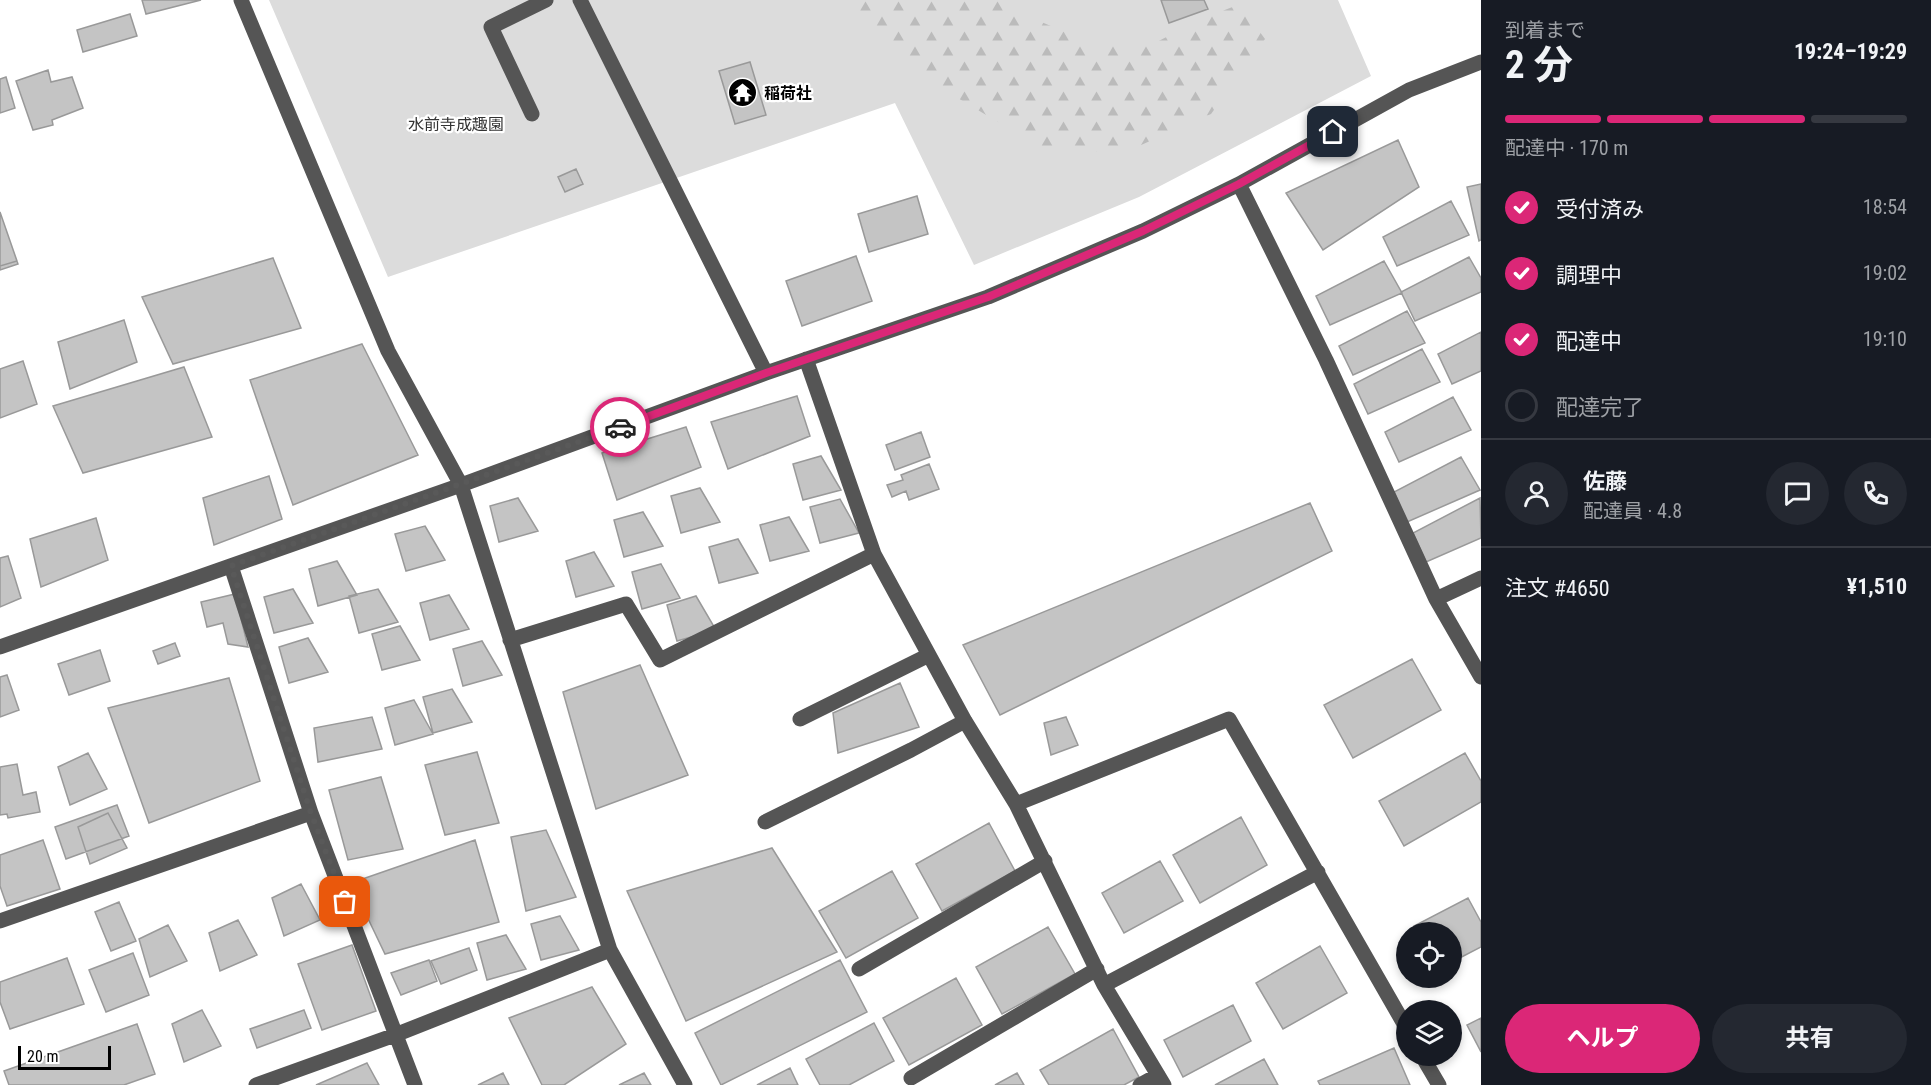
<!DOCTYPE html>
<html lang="ja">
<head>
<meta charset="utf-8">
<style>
	:root { --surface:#171b24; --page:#242831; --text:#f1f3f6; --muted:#9ea1a6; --line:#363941; --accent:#db2777 }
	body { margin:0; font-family:"Roboto Condensed","Noto Sans JP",sans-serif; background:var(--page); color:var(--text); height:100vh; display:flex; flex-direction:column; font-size:22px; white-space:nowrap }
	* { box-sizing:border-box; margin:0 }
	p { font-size:20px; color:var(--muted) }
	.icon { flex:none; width:33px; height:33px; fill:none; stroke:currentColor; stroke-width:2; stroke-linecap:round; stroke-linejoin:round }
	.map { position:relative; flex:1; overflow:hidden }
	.drawer { display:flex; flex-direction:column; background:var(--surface); width:450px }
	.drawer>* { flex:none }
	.buttons { position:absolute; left:1396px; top:922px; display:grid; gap:12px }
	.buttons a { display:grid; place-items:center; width:66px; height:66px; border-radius:50%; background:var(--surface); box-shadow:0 3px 9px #0003; font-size:30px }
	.scale { position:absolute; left:18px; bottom:15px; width:93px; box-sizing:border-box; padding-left:6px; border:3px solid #000; border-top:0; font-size:16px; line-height:21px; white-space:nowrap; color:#000; -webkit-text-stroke:4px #fff; paint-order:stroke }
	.pin { position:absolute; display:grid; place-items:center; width:51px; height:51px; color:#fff; margin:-26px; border-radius:12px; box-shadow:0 3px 9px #0006 }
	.courier { position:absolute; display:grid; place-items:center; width:60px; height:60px; margin:-30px; border:4px solid #db2777; border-radius:50%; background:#fff; color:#222; box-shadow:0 2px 8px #0007 }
	.head em { font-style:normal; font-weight:700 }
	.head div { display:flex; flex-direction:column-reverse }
	.head { display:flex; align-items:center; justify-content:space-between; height:102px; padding:0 24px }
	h1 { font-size:39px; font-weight:700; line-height:45px }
	.bar { display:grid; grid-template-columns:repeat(4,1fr); gap:9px 6px; align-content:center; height:72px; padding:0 24px }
	.bar i { height:8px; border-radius:4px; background:var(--line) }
	.bar .current { background:var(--accent) }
	.bar p { grid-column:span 4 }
	.line { display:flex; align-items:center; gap:15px; padding:0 24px; border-top:2px solid var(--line) }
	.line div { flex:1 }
	.round { display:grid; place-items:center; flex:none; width:63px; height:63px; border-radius:32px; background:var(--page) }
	ol { padding:0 24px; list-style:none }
	li { display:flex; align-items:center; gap:18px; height:66px }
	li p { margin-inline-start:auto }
	li .icon { padding:6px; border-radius:50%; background:var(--accent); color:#fff; stroke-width:4 }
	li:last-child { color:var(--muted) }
	li i { width:33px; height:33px; border:3px solid var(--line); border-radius:50% }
	.cta { display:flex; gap:12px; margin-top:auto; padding:12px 24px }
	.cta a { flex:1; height:69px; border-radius:36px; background:var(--accent); color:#fff; font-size:24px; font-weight:700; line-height:69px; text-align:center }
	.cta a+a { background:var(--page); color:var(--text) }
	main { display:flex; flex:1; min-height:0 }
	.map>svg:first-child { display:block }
	.green { fill:#dcdcdc }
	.forest { fill:url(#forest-firs) }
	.building { fill:#c4c4c4; stroke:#999; stroke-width:1.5 }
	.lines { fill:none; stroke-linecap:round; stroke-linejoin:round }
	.minor { stroke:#555; stroke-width:15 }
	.done { stroke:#595959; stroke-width:6; stroke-dasharray:0 10.8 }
	.route { stroke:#db2777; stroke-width:8 }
	.labels { text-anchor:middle; stroke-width:4.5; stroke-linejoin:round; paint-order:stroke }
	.poi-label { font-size:16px; font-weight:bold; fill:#000; stroke:#fff; text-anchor:start }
	.park-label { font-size:16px; fill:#333; stroke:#fff }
</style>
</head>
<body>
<main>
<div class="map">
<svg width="1481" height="1085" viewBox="0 0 1481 1085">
	<defs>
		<pattern id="forest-firs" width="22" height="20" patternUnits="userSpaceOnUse" patternTransform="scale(1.5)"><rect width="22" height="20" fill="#dcdcdc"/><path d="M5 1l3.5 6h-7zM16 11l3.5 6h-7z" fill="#bbb"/></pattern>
	</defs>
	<rect width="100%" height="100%" fill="#fff"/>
	<!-- green -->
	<path class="green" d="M 269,0 L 1338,0 L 1371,76 L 1139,197 L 974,265 L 895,103 L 388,277 Z"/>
	<!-- forest -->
	<path class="forest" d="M 832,0 L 1007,0 L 1011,9 L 1091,43 L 1151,45 L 1199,20 L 1235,6 L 1248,16 L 1265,39 L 1211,114 L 1123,153 L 1043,149 L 951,94 Z"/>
	<!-- building -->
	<path class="building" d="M 142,0 L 201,0 L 146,14 Z
		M 1161,0 L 1204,0 L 1208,9 L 1169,23 Z
		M 130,14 L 137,36 L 83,52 L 77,30 Z
		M 750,62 L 766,115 L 735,124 L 719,71 Z
		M 48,70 L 51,82 L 72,77 L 83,108 L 52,120 L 53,125 L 33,130 L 16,81 Z
		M 6,77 L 15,108 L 0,113 L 0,79 Z
		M 1398,140 L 1419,187 L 1323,250 L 1286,193 Z
		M 576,169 L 583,184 L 565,192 L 558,177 Z
		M 1481,184 L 1481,240 L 1479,241 L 1467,187 Z
		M 917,196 L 928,234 L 869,252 L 858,214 Z
		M 1451,201 L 1469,235 L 1397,266 L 1383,237 Z
		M 0,212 L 17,261 L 0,266 Z
		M 0,212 L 18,264 L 0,270 Z
		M 856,256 L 872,301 L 802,326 L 786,281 Z
		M 1469,257 L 1481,278 L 1481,292 L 1415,321 L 1401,292 Z
		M 273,258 L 301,328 L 173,364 L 142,297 Z
		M 1384,261 L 1402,293 L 1330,325 L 1316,296 Z
		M 1407,311 L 1425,343 L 1353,375 L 1339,346 Z
		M 124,320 L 137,362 L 70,389 L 58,342 Z
		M 1481,332 L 1481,371 L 1452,384 L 1438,354 Z
		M 362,344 L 418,455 L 293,505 L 250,380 Z
		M 1422,349 L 1440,382 L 1368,414 L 1354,384 Z
		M 23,361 L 37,404 L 0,418 L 0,369 Z
		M 184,367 L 212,437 L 83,473 L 53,406 Z
		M 797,396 L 810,436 L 728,469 L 711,422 Z
		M 1453,397 L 1471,430 L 1399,462 L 1385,432 Z
		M 686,427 L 701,467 L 617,500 L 602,453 Z
		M 921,432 L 930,457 L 895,470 L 886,445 Z
		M 821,456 L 841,490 L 803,500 L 793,464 Z
		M 1461,457 L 1480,490 L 1407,522 L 1394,492 Z
		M 929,464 L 939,489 L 909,500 L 906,491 L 892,497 L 887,485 L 903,480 L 901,475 Z
		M 269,476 L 282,519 L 214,545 L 203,498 Z
		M 700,488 L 720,522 L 681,533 L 671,496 Z
		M 518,498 L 538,531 L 499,542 L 490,506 Z
		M 1480,498 L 1481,538 L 1426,562 L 1413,533 Z
		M 840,499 L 859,533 L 820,543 L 810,507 Z
		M 1310,503 L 1332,551 L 1000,715 L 963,645 Z
		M 643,512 L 663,546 L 624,557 L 614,520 Z
		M 789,517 L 809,551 L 770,561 L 760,525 Z
		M 96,518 L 108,560 L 41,587 L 30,539 Z
		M 425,526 L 445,560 L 406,571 L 395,534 Z
		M 738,539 L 758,573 L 719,583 L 709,547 Z
		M 594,552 L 614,586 L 576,597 L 566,561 Z
		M 8,556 L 21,598 L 0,607 L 0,558 Z
		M 337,561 L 357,595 L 318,606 L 309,569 Z
		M 661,564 L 680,598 L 642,609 L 632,572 Z
		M 293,589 L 313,623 L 274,633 L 264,597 Z
		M 378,589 L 398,622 L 359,633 L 349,596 Z
		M 235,594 L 248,647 L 228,644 L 223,623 L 207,627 L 201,602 Z
		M 449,595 L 469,629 L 430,640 L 420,603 Z
		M 696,596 L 716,630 L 677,641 L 667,605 Z
		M 400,626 L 420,660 L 382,670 L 372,634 Z
		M 308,638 L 328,672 L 289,683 L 279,647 Z
		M 482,641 L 502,675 L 463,686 L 453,649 Z
		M 175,643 L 180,656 L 158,664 L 153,651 Z
		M 100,650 L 110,681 L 69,695 L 58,664 Z
		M 1412,659 L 1441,710 L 1353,758 L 1324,705 Z
		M 640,665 L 688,775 L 596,809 L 563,692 Z
		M 7,675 L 19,710 L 0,717 L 0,677 Z
		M 229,678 L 260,781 L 149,823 L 108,708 Z
		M 900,683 L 919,727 L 838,753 L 833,713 Z
		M 452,689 L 472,722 L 433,733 L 423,697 Z
		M 414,700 L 433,734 L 395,745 L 385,708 Z
		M 372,717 L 382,749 L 318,762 L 314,728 Z
		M 1066,717 L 1078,745 L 1051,755 L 1044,723 Z
		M 477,752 L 499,823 L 445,835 L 425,765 Z
		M 88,753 L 107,789 L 70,805 L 58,767 Z
		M 1465,753 L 1481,781 L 1481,802 L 1404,846 L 1379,801 Z
		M 17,764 L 23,795 L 36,792 L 40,812 L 8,818 L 7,814 L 0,815 L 0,767 Z
		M 381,777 L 403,849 L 348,860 L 329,790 Z
		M 117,805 L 129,836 L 66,859 L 55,827 Z
		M 108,813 L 127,848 L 90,864 L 78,827 Z
		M 1241,817 L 1267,865 L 1200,903 L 1173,855 Z
		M 989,823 L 1015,871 L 942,911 L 916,864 Z
		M 546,830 L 576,897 L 526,911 L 511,837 Z
		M 43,840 L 60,889 L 7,906 L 0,886 L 0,855 Z
		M 475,840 L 499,922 L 385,954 L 351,883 Z
		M 772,848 L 837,952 L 686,1021 L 627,891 Z
		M 1160,861 L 1183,901 L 1124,933 L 1102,893 Z
		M 892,871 L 918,918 L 846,958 L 819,911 Z
		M 301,884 L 320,920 L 284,936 L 272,898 Z
		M 1468,898 L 1481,922 L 1481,947 L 1452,962 L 1452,933 L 1418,933 L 1414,926 Z
		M 119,902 L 136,941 L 111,951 L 95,912 Z
		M 560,916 L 579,950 L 541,960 L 531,924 Z
		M 238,920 L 257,955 L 220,971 L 209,933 Z
		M 168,925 L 187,961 L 150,977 L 139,939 Z
		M 1048,927 L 1075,974 L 1002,1014 L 976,967 Z
		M 506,935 L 526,969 L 487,980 L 477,943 Z
		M 352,945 L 376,1011 L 322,1030 L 298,964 Z
		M 1320,946 L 1347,993 L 1283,1029 L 1256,983 Z
		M 469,948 L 477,970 L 441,984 L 431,961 Z
		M 133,953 L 149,995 L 106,1012 L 89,970 Z
		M 67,958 L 84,1004 L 10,1029 L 0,1002 L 0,982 Z
		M 429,960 L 437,981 L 401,995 L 391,973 Z
		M 840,960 L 867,1012 L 721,1085 L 695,1033 Z
		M 956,978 L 982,1025 L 909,1065 L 883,1018 Z
		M 592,987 L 626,1044 L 564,1085 L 542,1085 L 509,1018 Z
		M 1233,1005 L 1251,1041 L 1183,1077 L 1164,1040 Z
		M 202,1010 L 221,1046 L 184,1062 L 172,1024 Z
		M 304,1010 L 311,1028 L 257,1048 L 250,1029 Z
		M 1481,1018 L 1481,1052 L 1467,1025 Z
		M 874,1023 L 894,1061 L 849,1085 L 820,1085 L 806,1059 Z
		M 137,1024 L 155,1074 L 124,1085 L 9,1085 L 4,1071 Z
		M 1113,1029 L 1139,1077 L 1124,1085 L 1049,1085 L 1040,1070 Z
		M 1394,1048 L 1410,1085 L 1320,1085 L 1318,1081 Z
		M 1264,1059 L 1278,1085 L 1215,1085 Z
		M 367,1063 L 379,1085 L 316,1085 Z
		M 790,1068 L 798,1085 L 757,1085 Z
		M 503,1073 L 509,1085 L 478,1085 Z
		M 644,1073 L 651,1085 L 619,1085 Z
		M 1017,1073 L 1024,1085 L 995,1085 Z"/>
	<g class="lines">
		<!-- minor -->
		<path class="minor" d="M 241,0 L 388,351 L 461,485 L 610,950 L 685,1085
			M 580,0 L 766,373
			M 532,114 L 491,27 L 546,0
			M 1239,184 L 1326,360 L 1436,599 L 1481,677
			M 806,359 L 874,554 L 965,721 L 1016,804 L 1104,985 L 1164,1085
			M 231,566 L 311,813 L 415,1085
			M 1436,599 L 1481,578
			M 510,640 L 626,604 L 660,660 L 874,554
			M 0,647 L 461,485 L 766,373 L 988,297 L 1143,231 L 1239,184 L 1409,90 L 1481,62
			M 800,719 L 929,655
			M 1016,804 L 1229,719 L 1407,1029
			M 765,822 L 911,750 L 965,721
			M 0,921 L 311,813
			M 859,969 L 1045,861
			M 1104,985 L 1318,872
			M 1422,1056 L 1439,1085
			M 911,1078 L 1097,969
			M 256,1085 L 395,1035 L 610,950
			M 1140,1085 L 1158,1075"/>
	</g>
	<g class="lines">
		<!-- done -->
		<path class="done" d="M 345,902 L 311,813 L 231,566 L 620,427"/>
		<!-- route -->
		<path class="route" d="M 620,427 L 766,373 L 988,297 L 1143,231 L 1239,184 L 1333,132"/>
	</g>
	<!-- icons -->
	<defs>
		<symbol id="temple-disc" viewBox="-11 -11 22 22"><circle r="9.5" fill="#000" stroke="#fff"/><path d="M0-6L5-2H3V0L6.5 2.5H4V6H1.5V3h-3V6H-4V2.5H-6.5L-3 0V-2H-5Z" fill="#fff"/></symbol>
	</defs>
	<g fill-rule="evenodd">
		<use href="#temple-disc" x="726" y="76" width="33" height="33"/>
	</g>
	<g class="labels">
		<!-- poi labels -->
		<g class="poi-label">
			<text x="764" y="99">稲荷社</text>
		</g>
		<!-- park labels -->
		<g class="park-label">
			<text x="456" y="130">水前寺成趣園</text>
		</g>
	</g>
</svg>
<div class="buttons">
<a><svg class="icon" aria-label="locate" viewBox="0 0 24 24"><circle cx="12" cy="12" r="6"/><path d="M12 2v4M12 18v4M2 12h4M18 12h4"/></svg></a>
<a><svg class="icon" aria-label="layers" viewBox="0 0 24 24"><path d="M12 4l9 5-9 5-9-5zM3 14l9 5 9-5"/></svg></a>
</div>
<div class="scale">20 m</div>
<div class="pin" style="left:345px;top:902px;background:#ea580c"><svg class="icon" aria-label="bag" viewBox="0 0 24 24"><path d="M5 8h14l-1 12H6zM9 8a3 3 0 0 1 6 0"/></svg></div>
<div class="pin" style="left:1333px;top:132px;background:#1f2937"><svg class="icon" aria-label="home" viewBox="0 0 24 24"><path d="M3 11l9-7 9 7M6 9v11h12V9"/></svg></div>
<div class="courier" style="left:620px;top:427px"><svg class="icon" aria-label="car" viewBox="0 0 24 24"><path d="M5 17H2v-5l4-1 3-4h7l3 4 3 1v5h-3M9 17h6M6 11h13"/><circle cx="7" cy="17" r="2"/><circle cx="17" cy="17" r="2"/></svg></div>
</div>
<section class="drawer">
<div class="head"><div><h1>2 分</h1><p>到着まで</p></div><em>19:24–19:29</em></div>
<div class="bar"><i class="current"></i><i class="current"></i><i class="current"></i><i></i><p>配達中 · 170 m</p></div>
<ol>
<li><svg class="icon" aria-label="check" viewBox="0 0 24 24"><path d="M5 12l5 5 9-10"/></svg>受付済み<p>18:54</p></li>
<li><svg class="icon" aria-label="check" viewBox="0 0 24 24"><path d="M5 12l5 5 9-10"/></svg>調理中<p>19:02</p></li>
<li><svg class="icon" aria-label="check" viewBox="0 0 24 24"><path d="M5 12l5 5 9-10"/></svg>配達中<p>19:10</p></li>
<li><i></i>配達完了</li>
</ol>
<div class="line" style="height:108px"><a class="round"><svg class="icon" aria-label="person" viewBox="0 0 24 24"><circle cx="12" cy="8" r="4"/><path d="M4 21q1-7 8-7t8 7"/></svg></a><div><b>佐藤</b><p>配達員 · 4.8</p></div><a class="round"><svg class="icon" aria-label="chat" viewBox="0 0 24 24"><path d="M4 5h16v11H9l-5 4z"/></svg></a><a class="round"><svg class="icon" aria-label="phone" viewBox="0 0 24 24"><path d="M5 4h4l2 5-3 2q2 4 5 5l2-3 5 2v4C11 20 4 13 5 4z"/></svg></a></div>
<div class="line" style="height:78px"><div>注文 #4650</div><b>¥1,510</b></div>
<div class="cta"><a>ヘルプ</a><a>共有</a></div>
</section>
</main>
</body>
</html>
